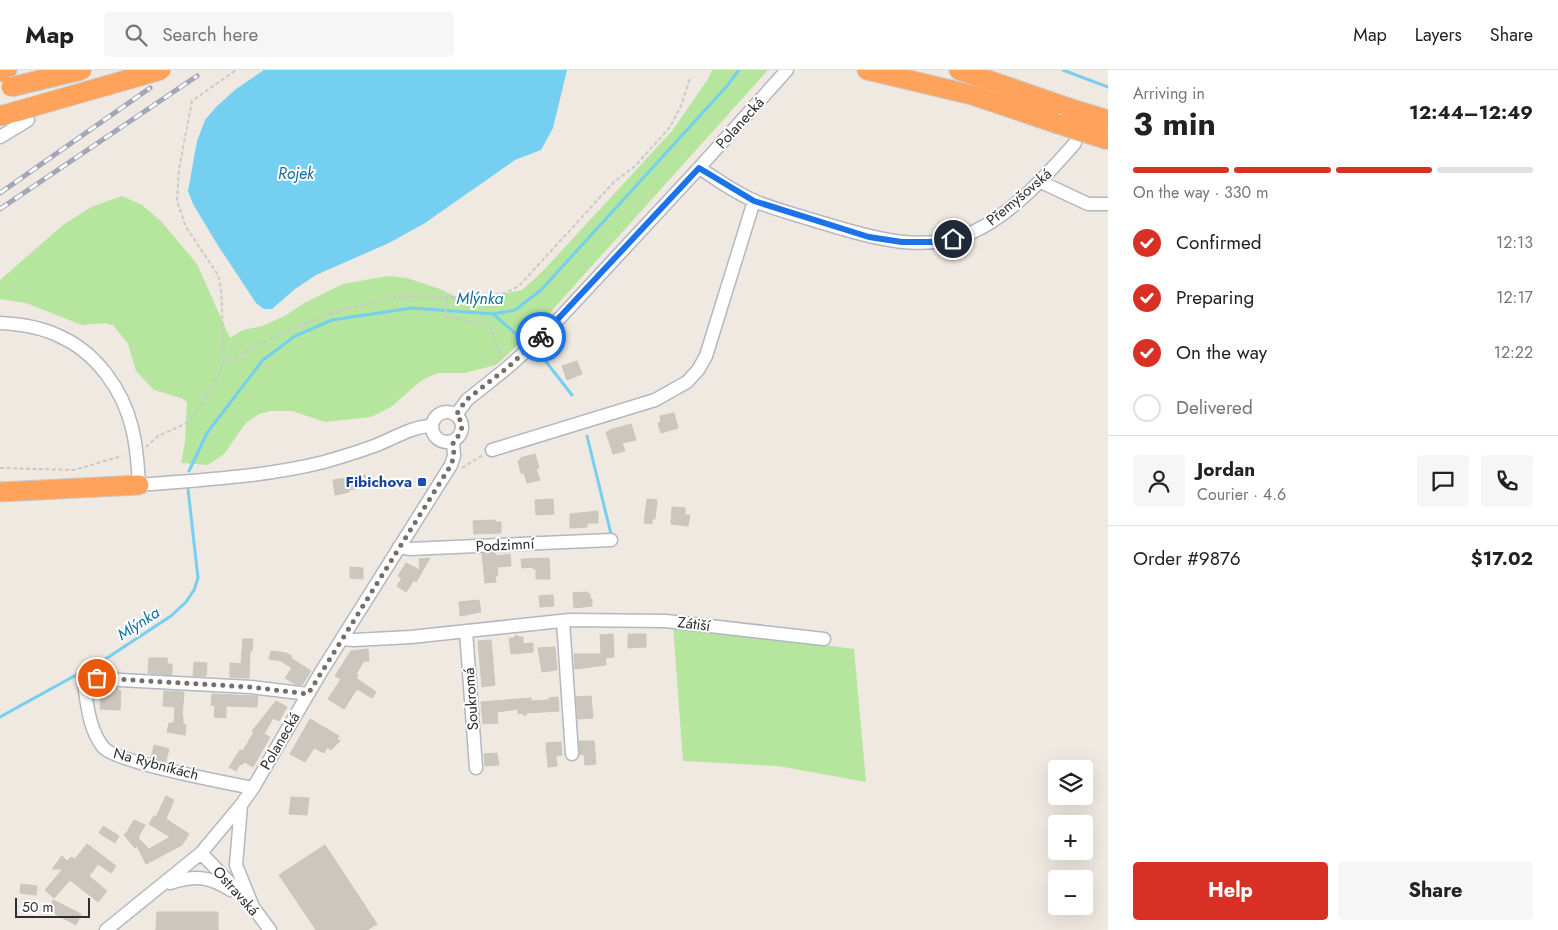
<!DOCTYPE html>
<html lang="en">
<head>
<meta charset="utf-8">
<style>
	:root { --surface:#fff; --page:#f6f6f6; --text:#222; --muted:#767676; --line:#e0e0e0; --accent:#d93025 }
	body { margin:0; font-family:Jost,sans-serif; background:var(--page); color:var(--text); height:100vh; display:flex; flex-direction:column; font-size:19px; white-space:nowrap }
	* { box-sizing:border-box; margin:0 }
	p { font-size:16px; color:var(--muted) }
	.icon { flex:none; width:28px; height:28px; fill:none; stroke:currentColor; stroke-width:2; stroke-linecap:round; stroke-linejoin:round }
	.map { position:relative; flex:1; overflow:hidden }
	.side { display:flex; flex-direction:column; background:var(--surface); width:450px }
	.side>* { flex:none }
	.tools { position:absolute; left:1048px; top:690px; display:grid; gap:10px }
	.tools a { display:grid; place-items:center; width:45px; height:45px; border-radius:5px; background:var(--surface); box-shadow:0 5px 20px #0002; font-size:25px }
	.scale { position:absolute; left:15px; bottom:12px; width:75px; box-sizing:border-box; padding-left:5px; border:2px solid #2e2e2e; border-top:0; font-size:14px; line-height:18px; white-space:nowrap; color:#2e2e2e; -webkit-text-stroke:4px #fff; paint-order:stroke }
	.pin { position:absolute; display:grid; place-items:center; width:42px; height:42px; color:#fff; margin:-21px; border:2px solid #fff; border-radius:50%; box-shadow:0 1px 5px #0007 }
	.courier { position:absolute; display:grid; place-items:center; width:50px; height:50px; margin:-25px; border:4px solid #1a73e8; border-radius:50%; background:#fff; color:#222; box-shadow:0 1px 6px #0007 }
	.head em { font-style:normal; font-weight:700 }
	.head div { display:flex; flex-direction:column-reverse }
	.head { display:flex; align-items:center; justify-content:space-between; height:85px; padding:0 25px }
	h1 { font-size:32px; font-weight:700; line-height:38px }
	.bar { display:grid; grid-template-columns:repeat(4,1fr); gap:8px 5px; align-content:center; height:60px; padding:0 25px }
	.bar i { height:6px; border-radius:4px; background:var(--line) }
	.bar .current { background:var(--accent) }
	.bar p { grid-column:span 4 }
	.line { display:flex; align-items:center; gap:12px; padding:0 25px; border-top:1px solid var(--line) }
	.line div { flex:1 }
	.round { display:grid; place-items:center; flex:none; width:52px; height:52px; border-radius:5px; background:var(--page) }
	ol { padding:0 25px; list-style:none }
	li { display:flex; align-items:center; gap:15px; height:55px }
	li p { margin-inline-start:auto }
	li .icon { padding:5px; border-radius:50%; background:var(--accent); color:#fff; stroke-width:4 }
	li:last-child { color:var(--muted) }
	li i { width:28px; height:28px; border:2px solid var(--line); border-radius:50% }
	.button { display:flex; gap:10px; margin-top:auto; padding:10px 25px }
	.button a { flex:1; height:58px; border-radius:5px; background:var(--accent); color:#fff; font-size:20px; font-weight:700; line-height:58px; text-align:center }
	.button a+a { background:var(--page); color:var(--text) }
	header { display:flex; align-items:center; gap:30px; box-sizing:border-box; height:70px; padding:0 25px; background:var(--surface); border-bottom:1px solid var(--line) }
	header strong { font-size:24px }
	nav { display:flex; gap:28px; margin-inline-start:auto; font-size:18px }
	.search { width:350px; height:45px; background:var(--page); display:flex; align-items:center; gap:12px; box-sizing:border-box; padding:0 18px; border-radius:5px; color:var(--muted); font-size:19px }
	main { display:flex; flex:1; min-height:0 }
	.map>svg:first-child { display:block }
	.green { fill:#b6e59e }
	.water { fill:#75cff0 }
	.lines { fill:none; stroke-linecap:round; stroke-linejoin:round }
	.stream { stroke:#75cff0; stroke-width:3 }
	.building { fill:#cbc7bf; stroke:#cbc5ba }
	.minor-casing { stroke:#b4b7c1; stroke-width:15 }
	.highway-casing { stroke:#c9c9c9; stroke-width:21 }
	.path { stroke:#c9c9c9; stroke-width:2; stroke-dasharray:4 2.5; stroke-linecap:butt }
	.minor { stroke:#fff; stroke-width:12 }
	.highway { stroke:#ffa35c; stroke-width:19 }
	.rail-casing { stroke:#a3a6b8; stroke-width:5 }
	.rail { stroke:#fff; stroke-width:3; stroke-dasharray:9; stroke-linecap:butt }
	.highway-bridge-casing { stroke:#c9c9c9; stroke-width:21; stroke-linecap:butt }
	.highway-bridge { stroke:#ffa35c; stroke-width:19 }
	.done { stroke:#726f6d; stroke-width:5; stroke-dasharray:0 9 }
	.route { stroke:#1a73e8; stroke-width:6 }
	.transit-dot { fill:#1a4fb4; stroke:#fff; stroke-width:2 }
	.labels { text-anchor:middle; stroke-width:4; stroke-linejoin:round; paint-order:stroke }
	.street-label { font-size:15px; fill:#2e2e2e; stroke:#fff }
	.transit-label { font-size:15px; font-weight:bold; fill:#164399; stroke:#fff; text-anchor:end }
	.water-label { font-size:16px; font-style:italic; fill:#0d6fa3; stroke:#fff }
</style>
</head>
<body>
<header>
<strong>Map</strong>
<div class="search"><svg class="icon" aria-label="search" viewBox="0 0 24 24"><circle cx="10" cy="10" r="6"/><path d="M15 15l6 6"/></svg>Search here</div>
<nav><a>Map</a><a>Layers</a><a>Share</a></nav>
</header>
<main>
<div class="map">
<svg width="1108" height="860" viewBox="0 0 1108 860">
	<rect width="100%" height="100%" fill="#efe9e1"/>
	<!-- green -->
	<path class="green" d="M 712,0 L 768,0 L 537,257 L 496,295 L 465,303 L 438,303 L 422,310 L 391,337 L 371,347 L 325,352 L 292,341 L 270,341 L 259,344 L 246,353 L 224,384 L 208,395 L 181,393 L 185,372 L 187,332 L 181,328 L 154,320 L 136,301 L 128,274 L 113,255 L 105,253 L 82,255 L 26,233 L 0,229 L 0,210 L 63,155 L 91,137 L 122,126 L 142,135 L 161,151 L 197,194 L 230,268 L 243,260 L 262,256 L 285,246 L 304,233 L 343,214 L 388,206 L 407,208 L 440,219 L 465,231 L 522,220 L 542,202 L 672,61 L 708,9 Z
		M 673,555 L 854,579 L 866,712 L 778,696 L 683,691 Z"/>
	<!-- water -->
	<path class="water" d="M 264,0 L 567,0 L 553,58 L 541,80 L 515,90 L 425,153 L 389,173 L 316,205 L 295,219 L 272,239 L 264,239 L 256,233 L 217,174 L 193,134 L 188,121 L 197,71 L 205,50 L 216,37 L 236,19 Z"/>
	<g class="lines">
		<!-- stream -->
		<path class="stream" d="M 1063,0 L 1108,17
			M 493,244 L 528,274
			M 532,278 L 544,289 L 572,325
			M 587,366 L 611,464
			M 189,401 L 207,363 L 262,291 L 295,266 L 332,250 L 412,238 L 493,244 L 515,240 L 541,220 L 727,16 L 739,0
			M 0,647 L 107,588 L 171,546 L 186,532 L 194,520 L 198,508 L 188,419"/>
	</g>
	<!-- building -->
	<path class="building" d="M 577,291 L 582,304 L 567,310 L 562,296 Z
		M 674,343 L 678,358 L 661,363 L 658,353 L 661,352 L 660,346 Z
		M 631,354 L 636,370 L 622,373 L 625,381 L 613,384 L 606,362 L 610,361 L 609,360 Z
		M 535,384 L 539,398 L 536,399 L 540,410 L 527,413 L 524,403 L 521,403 L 518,391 L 521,390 L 520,388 Z
		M 365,405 L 367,417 L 349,420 L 349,422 L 335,425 L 333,410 Z
		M 553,429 L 554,444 L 536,445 L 535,430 Z
		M 647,429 L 657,430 L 655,449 L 652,449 L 652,454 L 644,453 Z
		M 672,437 L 685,438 L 685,445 L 690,445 L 688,456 L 671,454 Z
		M 598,441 L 598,453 L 587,453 L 587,457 L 570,458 L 570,444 Z
		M 495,450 L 495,452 L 501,452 L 501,463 L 474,464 L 473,451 Z
		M 496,483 L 496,486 L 510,484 L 511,496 L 497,497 L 498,506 L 495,506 L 496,512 L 485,513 L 482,484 Z
		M 430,488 L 416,512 L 414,510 L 406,522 L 397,516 L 402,508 L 398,506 L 406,493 L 420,500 L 419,489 Z
		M 549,488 L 550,509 L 536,509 L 536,499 L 533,499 L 533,497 L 522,498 L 521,489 Z
		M 350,497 L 363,498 L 363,509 L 350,508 Z
		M 588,522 L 588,524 L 590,524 L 590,529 L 592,529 L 592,536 L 574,538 L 573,523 Z
		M 553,525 L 554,536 L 540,537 L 539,526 Z
		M 479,530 L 481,542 L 460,546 L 459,532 Z
		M 613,564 L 614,587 L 605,588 L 606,595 L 575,599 L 574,584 L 601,584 L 600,565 Z
		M 628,564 L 646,564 L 646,577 L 628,578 Z
		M 516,565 L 519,567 L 523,567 L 523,574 L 533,573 L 533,582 L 511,584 L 509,568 L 514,568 Z
		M 243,569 L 253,569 L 252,581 L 250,581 L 249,608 L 230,607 L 230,593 L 241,594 Z
		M 491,570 L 495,615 L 482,617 L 478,571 Z
		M 555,577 L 557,600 L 542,602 L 538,578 Z
		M 368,579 L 369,591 L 364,591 L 356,604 L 358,605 L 356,608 L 376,622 L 372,628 L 357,619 L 344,639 L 328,629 L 341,609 L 335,606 L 351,581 Z
		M 271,581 L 286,583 L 292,586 L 291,588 L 311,601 L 302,615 L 295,614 L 285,608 L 292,598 L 281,591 L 269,589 Z
		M 149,588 L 167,588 L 168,594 L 172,594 L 172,605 L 148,603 Z
		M 194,592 L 207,593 L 206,606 L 193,606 Z
		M 109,618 L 118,618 L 118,621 L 121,621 L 120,640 L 100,639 L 101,620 L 109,621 Z
		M 164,621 L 184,622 L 182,647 L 183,647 L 183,654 L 186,655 L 185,665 L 167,662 L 169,653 L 174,653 L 175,637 L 163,636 Z
		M 212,624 L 258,626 L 257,637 L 226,636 L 226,648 L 214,647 L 215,636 L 211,635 Z
		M 591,626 L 593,648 L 578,649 L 576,627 Z
		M 558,627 L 559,641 L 527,643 L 525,646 L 522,643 L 518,644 L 518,639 L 497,642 L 498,653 L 483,654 L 481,632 L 531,628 L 531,631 L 549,630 L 549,628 Z
		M 276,631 L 287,637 L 279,651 L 273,648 L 264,664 L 270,667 L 253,697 L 244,692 L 242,695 L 240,694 L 236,701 L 229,697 L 240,680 L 243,681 L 254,662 L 252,661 Z
		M 310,649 L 339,666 L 337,668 L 340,671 L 331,680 L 327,677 L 324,683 L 314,678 L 305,692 L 290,684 Z
		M 579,671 L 594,671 L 596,694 L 585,695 L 584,684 L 580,685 Z
		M 561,672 L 562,685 L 556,686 L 557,696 L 548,697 L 546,673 Z
		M 154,675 L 169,679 L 166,691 L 151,688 Z
		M 497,683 L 499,695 L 485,696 L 484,684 Z
		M 166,726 L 174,730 L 166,749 L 189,764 L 182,775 L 146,794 L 137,776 L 135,778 L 124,765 L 127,762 L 134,750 L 145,755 L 138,768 L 149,779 L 170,767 L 149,754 L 154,746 L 156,747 Z
		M 291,727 L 309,728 L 307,745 L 289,744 Z
		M 103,756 L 119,766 L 115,773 L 99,763 Z
		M 87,774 L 116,796 L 111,803 L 98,794 L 89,806 L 107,821 L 98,832 L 70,810 L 54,828 L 45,820 L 63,799 L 52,799 L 62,786 L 67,791 L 71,787 L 75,789 Z
		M 325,775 L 377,854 L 367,860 L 316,860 L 279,805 Z
		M 21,814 L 37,816 L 36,825 L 20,823 Z
		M 53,830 L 81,844 L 76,855 L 48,840 Z
		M 157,842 L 218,842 L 218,860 L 156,860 Z"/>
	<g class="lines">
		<defs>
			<path id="minor" d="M 0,67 L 28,50
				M 699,98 C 717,109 735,123 755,131 C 773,139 794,144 813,150 C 863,165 921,186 973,162 C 1012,144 1047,105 1075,73
				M 1041,112 L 1088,134 L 1108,134
				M 0,253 C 20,254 41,257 59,266 C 96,282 123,320 132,358 C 137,377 138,396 139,415 C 200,410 264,407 324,392 C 341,387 358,382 374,376 C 393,369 412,356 432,356
				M432 357a15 15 0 1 1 30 0a15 15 0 1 1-30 0Z
				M 456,345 L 467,330 L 507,298 L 544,265 L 699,98 L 787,0
				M 492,380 L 655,330 L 687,312 L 698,300 L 706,286 L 754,131
				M 399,477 L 410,479 L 611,470
				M 563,551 L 572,684
				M 466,561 L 476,698
				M 342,569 L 354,570 L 411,567 L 570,550 L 666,551 L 824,569
				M 253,718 C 228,713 114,692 103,677 C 88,658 87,631 83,608 L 251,617 L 308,624
				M 241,735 L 236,795 L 253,837
				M 201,783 L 253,837 L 270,860
				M 170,813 C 195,805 208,806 231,820
				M 106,860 L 201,783 L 241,735 L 253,718 L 321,602 L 451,395 L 454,386 L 453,371"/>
			<path id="highway" d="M 867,0 L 972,25 L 1055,53
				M 959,0 L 1069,38
				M 0,2 L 7,0
				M 0,46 L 14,42
				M 0,422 L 139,415"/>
		</defs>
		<!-- minor casing -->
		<use href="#minor" class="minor-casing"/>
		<!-- highway casing -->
		<use href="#highway" class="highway-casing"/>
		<!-- path -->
		<path class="path" d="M 447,226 L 445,246 L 489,256 L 502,288
			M 223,293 L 286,261 L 335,242 L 393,227 L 483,227 L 505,223 L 519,216 L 614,112 L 635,96 L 670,57 L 681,36 L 690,8
			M 146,377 L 158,366 L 185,354 L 198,341 L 217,308 L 224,289 L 221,218 L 218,205 L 186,157 L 177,131 L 179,99 L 192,31 L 236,0
			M 0,398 L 74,400 L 122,386
			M 462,398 L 483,385"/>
		<!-- minor -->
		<use href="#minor" class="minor"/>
		<!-- highway -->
		<use href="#highway" class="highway"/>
		<defs>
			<path id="rail" d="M 0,123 L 150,18
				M 0,139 L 197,6"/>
		</defs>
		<!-- rail casing -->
		<use href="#rail" class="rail-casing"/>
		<!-- rail -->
		<use href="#rail" class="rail"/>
		<defs>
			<path id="highway-bridge" d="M 11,17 L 82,0
				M 1069,38 L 1108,50
				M 14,42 L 161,0
				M 1055,53 L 1108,70"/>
		</defs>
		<!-- highway-bridge casing -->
		<use href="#highway-bridge" class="highway-bridge-casing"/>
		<!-- highway-bridge -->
		<use href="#highway-bridge" class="highway-bridge"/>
	</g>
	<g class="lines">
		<!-- done -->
		<path class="done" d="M 97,608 L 251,617 L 308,624 L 451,395 L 454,386 L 453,371 C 463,364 465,353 456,345 L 466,330 L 507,298 L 541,267"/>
		<!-- route -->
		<path class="route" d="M 541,267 L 699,98 L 754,131 L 869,167 L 902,172 L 934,172 L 953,169"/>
	</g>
	<!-- markers -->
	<rect class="transit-dot" x="417" y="407" width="10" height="10" rx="2.5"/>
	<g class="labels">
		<!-- street labels -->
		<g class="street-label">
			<text transform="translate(740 53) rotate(-48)" y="5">Polanecká</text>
			<text transform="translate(1019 127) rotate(-40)" y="5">Přemyšovská</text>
			<text transform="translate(505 475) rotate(-3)" y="5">Podzimní</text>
			<text transform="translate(694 554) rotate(7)" y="5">Zátiší</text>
			<text transform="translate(471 629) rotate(-94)" y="5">Soukromá</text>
			<text transform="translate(280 671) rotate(-60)" y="5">Polanecká</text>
			<text transform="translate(156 694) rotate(15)" y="5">Na Rybníkách</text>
			<text transform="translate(236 821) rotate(48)" y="5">Ostravská</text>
		</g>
		<!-- transit labels -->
		<g class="transit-label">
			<text x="412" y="417">Fibichova</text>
		</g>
		<!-- water labels -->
		<g class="water-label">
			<text x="296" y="109">Rojek</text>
			<text x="480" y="234">Mlýnka</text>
			<text transform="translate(138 553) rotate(-33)" y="6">Mlýnka</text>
		</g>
	</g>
</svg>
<div class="tools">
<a><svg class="icon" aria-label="layers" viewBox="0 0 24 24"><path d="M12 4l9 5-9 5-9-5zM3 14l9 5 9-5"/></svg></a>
<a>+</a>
<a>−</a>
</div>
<div class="scale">50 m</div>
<div class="pin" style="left:97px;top:608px;background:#ea580c"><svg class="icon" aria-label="bag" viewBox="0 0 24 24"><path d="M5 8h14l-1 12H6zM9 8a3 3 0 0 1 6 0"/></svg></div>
<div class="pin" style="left:953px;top:169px;background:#1f2937"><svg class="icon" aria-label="home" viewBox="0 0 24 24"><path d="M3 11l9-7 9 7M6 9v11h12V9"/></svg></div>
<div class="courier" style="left:541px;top:267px"><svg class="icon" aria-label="bike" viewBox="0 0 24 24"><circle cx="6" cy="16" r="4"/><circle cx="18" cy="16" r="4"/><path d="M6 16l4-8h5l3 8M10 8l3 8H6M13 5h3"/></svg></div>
</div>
<section class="side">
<div class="head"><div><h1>3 min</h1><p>Arriving in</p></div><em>12:44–12:49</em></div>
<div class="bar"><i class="current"></i><i class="current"></i><i class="current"></i><i></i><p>On the way · 330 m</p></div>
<ol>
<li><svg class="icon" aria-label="check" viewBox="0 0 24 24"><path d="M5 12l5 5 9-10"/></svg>Confirmed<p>12:13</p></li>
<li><svg class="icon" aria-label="check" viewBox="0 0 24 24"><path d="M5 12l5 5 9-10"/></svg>Preparing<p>12:17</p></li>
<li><svg class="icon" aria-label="check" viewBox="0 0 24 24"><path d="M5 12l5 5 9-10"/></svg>On the way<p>12:22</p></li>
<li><i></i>Delivered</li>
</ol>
<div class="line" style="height:90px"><a class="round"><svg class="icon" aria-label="person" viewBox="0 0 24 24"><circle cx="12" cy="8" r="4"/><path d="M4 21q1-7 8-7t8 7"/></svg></a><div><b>Jordan</b><p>Courier · 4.6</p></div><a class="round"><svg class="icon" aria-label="chat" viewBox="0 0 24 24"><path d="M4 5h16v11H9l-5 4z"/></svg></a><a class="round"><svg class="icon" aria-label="phone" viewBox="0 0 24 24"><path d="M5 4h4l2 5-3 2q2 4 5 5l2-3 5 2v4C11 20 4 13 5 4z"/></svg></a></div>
<div class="line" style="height:65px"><div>Order #9876</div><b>$17.02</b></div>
<div class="button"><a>Help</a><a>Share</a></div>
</section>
</main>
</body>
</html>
